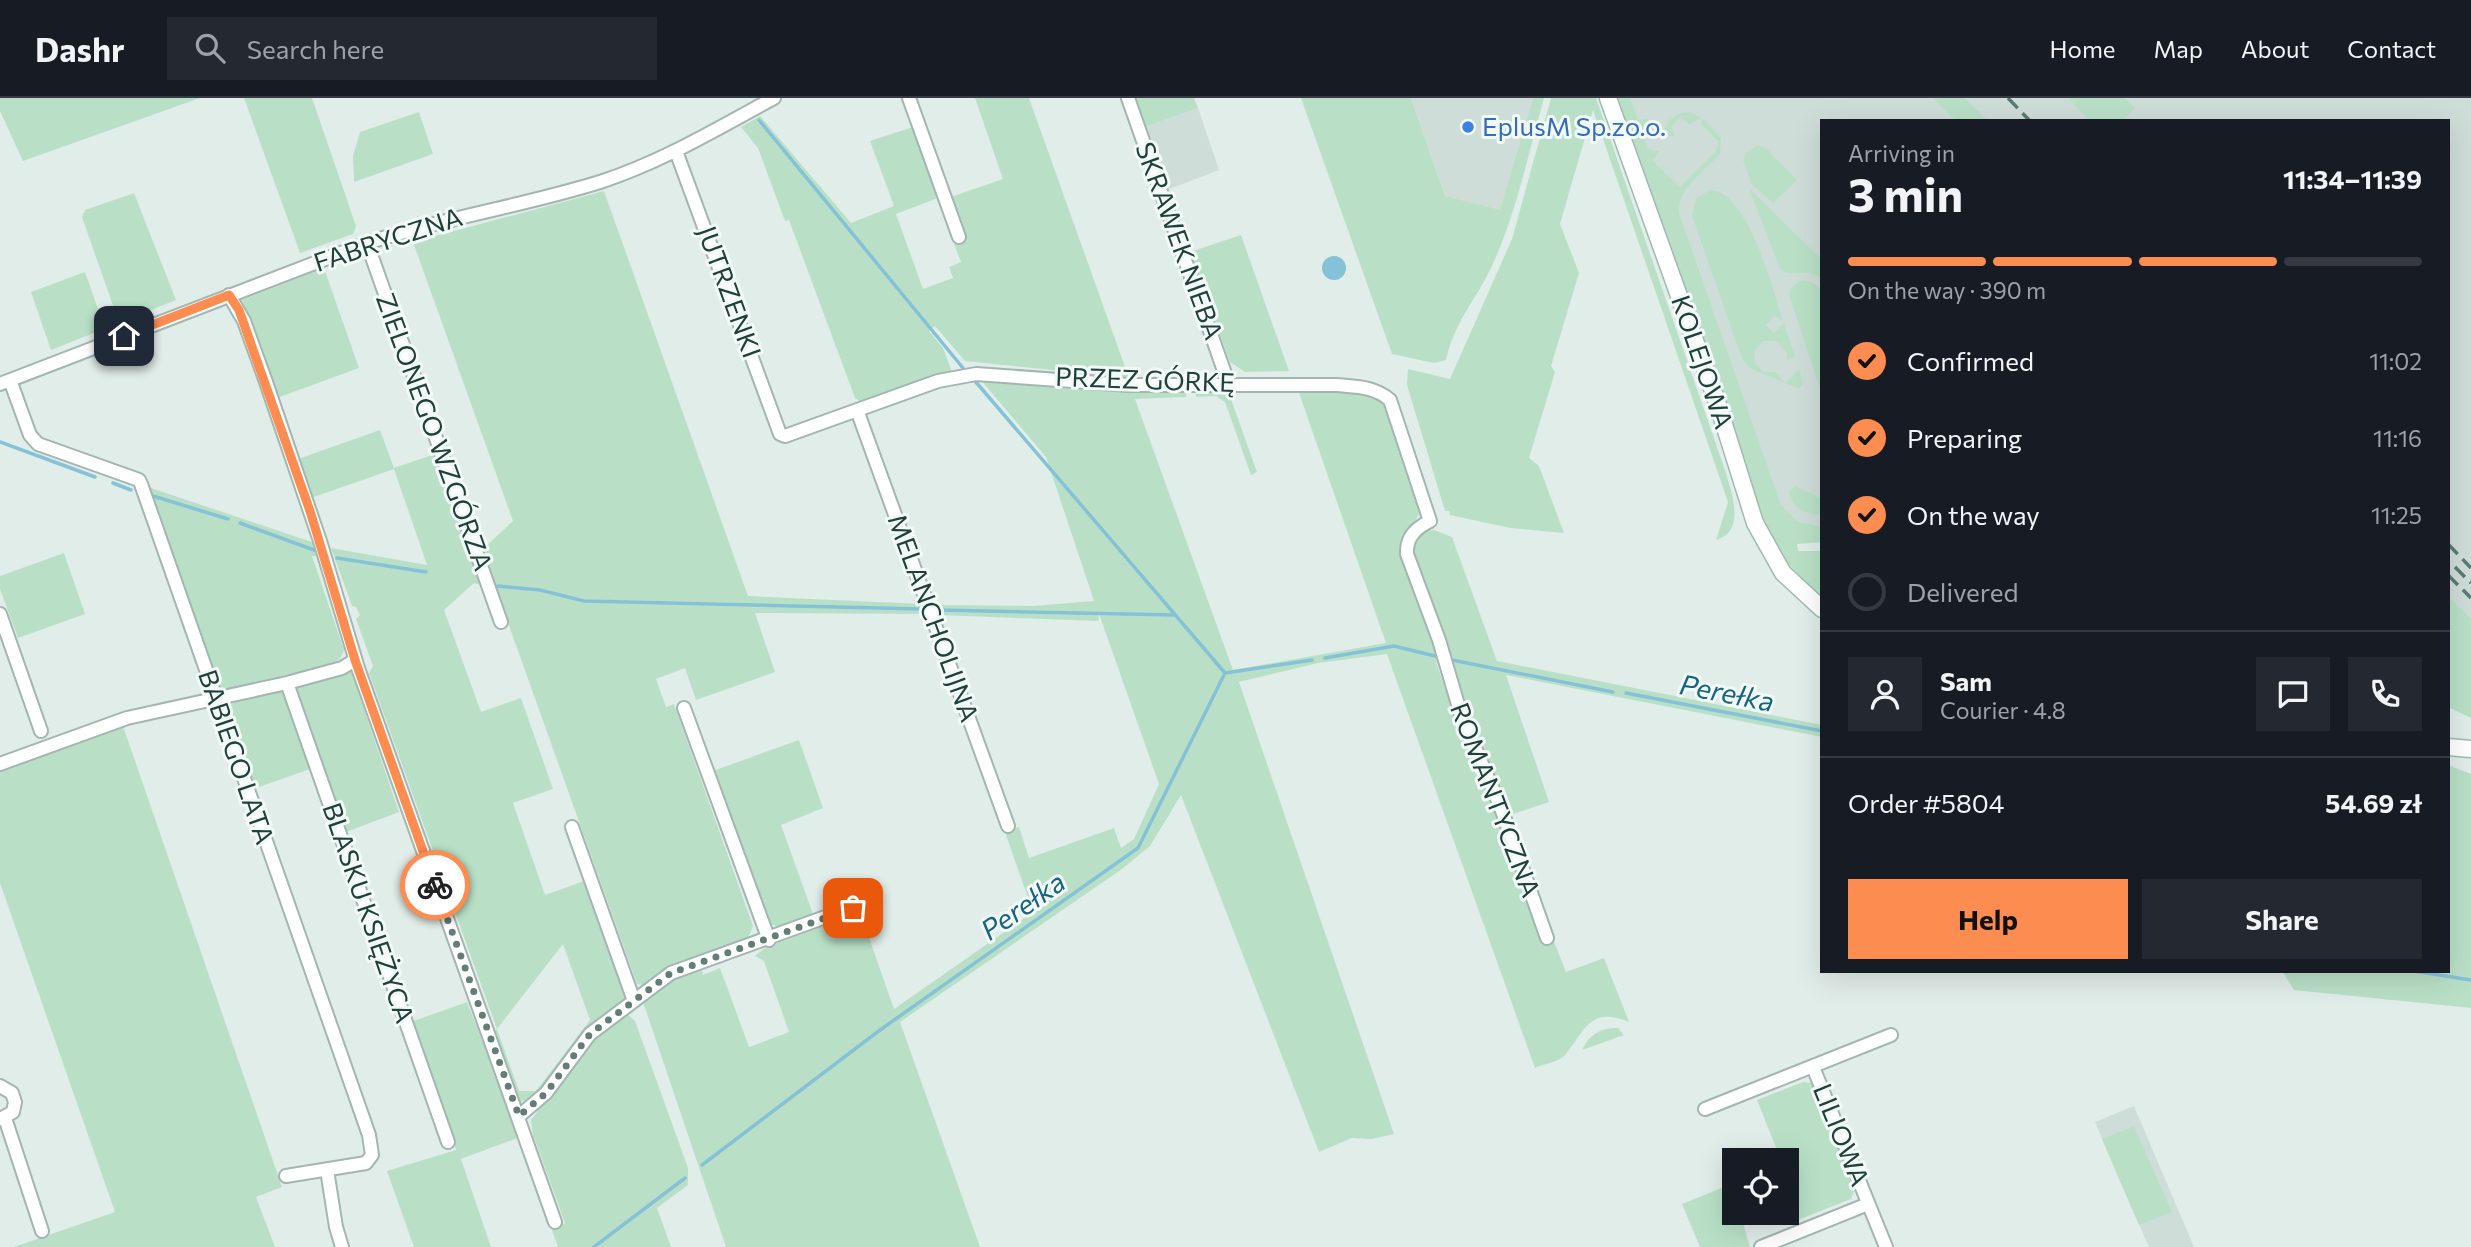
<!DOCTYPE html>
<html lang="en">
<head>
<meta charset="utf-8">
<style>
	:root { --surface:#171b24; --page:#242831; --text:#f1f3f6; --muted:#9ea1a6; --line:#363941; --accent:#fd8c50 }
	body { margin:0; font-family:Commissioner,sans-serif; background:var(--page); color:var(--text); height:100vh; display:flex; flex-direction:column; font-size:26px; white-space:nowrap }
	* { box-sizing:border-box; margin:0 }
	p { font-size:23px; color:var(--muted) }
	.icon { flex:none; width:38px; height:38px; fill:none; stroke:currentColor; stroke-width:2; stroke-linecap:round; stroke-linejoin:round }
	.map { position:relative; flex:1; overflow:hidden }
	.sheet { position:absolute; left:1820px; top:21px; width:630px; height:854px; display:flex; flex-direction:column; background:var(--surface); border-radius:0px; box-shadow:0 7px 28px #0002 }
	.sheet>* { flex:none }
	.tools { position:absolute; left:1722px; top:1050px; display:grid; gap:14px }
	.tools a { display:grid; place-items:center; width:77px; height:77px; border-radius:0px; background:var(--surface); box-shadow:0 7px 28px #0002; font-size:35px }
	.pin { position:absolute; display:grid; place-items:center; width:60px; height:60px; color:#fff; margin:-30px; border-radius:14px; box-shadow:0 4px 10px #0006 }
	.courier { position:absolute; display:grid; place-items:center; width:70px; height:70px; margin:-35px; border:5px solid #fd8c50; border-radius:50%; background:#fff; color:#222; box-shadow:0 2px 9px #0007 }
	.head em { font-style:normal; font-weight:700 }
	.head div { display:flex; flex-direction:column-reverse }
	.head { display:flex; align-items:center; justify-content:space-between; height:119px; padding:0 28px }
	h1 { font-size:46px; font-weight:700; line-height:52px }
	.bar { display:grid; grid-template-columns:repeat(4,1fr); gap:10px 7px; align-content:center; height:84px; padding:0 28px }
	.bar i { height:9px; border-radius:5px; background:var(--line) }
	.bar .selected { background:var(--accent) }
	.bar p { grid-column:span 4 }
	.line { display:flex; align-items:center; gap:18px; padding:0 28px; border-top:2px solid var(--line) }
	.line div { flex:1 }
	.round { display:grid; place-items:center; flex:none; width:74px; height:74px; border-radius:0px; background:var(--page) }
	ol { padding:0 28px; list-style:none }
	li { display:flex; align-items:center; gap:21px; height:77px }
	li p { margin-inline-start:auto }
	li .icon { padding:7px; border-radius:50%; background:var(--accent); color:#111; stroke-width:4 }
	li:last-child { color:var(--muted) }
	li i { width:38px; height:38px; border:4px solid var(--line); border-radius:50% }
	.action { display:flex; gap:14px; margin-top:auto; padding:14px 28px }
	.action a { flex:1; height:80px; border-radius:0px; background:var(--accent); color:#111; font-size:28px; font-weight:700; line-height:80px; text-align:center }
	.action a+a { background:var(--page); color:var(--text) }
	header { display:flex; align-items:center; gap:42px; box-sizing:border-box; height:98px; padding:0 35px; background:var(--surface); border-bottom:2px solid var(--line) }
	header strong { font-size:33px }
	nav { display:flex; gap:38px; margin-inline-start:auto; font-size:24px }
	.search { width:490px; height:63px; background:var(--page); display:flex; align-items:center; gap:18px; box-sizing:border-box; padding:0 24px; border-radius:0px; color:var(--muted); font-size:26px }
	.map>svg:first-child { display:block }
	.built { fill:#cfddd8 }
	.green { fill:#b9e0c7; fill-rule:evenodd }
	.water { fill:#85c2d7 }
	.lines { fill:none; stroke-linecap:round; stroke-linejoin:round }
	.stream { stroke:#85c2d7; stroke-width:3.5 }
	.street-casing { stroke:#a3b6b1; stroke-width:16 }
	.secondary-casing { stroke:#9fbab3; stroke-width:19 }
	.street { stroke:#fff; stroke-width:12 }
	.secondary { stroke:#fff; stroke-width:16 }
	.rail { stroke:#5a7b76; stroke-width:3.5; stroke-dasharray:14 7; stroke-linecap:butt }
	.done { stroke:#647d77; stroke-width:7; stroke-dasharray:0 12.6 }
	.route { stroke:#fd8c50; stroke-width:9 }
	.shop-dot { fill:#3f7fe0; stroke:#f2f9f6; stroke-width:2.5 }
	.labels { text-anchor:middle; stroke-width:6; stroke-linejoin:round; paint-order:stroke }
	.shop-label { font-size:26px; fill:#366cbe; stroke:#f2f9f6; text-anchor:start }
	.street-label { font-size:26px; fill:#20403a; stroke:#f2f9f6 }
	.water-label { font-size:28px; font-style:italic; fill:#156481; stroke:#f2f9f6 }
</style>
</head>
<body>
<header>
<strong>Dashr</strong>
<div class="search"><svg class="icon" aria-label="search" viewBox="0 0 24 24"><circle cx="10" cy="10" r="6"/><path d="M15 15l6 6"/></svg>Search here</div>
<nav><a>Home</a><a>Map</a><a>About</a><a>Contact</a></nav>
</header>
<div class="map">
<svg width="2471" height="1149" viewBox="0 0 2471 1149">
	<rect width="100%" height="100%" fill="#e1ede9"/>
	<!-- built -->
	<path class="built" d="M 1411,0 L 1533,0 L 1500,113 L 1445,98 Z
		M 1628,0 L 2471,0 L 2471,520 L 2448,498 L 2448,23 L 1822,23 L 1822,435 L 1783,433 Z
		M 1198,10 L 1219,72 L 1167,92 L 1145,29 Z
		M 2134,1008 L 2194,1149 L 2149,1149 L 2119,1081 L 2095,1024 Z"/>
	<!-- green -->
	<path class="green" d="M 0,0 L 200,0 L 23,63 L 0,13 Z
		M 244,0 L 312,0 L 356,128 L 353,136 L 300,155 Z
		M 975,0 L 1029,0 L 1129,280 L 965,263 L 935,228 L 929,233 L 943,250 L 952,274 L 862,305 L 855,300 L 789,122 L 785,123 L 758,50 L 741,29 L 760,18 L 851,125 L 894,108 L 870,43 L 913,29 L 938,100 L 896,116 L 923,191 L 953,180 L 949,169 L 961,164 L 954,146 L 965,141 L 951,99 L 1003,81 Z
		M 1135,0 L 1194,0 L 1198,10 L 1145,29 Z
		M 1301,0 L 1411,0 L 1445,98 L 1500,112 L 1533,0 L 1544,0 C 1528,57 1516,117 1491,170 C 1475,203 1454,225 1446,262 L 1434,265 L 1392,256 Z
		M 1551,0 L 1596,0 L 1726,375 C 1732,397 1746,433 1716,442 L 1728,404 L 1593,12 L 1560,126 L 1579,175 L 1551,268 L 1555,274 L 1529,360 L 1539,368 L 1564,435 L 1510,430 L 1450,417 L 1449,413 L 1445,413 L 1407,287 L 1408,271 L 1450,281 L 1512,141 Z
		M 1616,0 L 1630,0 L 1638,22 L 1648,21 L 1652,35 L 1644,40 L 1648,51 L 1659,53 L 1653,63 L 1680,89 L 1715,54 L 1719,44 L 1700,25 L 1704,21 L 1721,40 L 1720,56 C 1705,72 1677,91 1679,115 L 1781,407 L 1798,424 L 1822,429 L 1822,444 L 1797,446 L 1798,453 L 1822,453 L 1822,500 L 1786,464 L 1764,424 Z
		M 1933,0 L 1965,0 L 1988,23 L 1956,23 Z
		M 2068,0 L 2125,0 L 2135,10 L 2122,23 L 2090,23 Z
		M 419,14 L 433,56 L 354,84 L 353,58 L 360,34 Z
		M 1690,14 L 1702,20 L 1689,26 L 1680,19 L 1671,29 L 1675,38 L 1667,38 L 1664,33 C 1667,21 1678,14 1690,14 Z
		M 1758,47 L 1766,50 L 1797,82 L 1773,105 L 1752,87 L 1743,62 L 1747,54 Z
		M 1749,90 L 1822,162 L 1822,181 C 1808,168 1792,182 1780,171 Z
		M 1710,92 C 1748,93 1773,192 1783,223 L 1774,218 L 1766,227 L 1774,235 L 1784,225 L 1795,259 L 1787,262 L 1787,256 L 1777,243 L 1764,243 L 1755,252 L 1755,265 L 1764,274 L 1775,274 L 1785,285 L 1799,271 L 1803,285 L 1799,291 L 1750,270 L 1742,261 L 1692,118 L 1696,100 Z
		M 604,93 L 748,498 L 922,506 L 926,516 L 755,515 L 775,574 L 696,602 L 685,570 L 656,581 L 666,609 L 674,606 L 753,828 L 748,840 L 672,867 L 643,887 L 637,886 L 482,452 L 513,423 L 413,144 Z
		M 134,95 L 176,202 L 124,223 L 117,219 L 82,119 L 85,112 Z
		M 1241,137 L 1289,273 L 1245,274 L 1230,264 L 1190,154 Z
		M 324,170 L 359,270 L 277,300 L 242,202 Z
		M 85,174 L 103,225 L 99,233 L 51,252 L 31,194 Z
		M 1802,182 L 1812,184 L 1822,193 L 1822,296 L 1789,197 L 1792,188 Z
		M 980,281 L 1076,292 L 1186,291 L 1186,299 L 1135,301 L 1233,572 L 1386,545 L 1297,289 C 1320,291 1347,290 1369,296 C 1400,305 1413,383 1422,412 L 1400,446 L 1438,551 L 1436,564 L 1473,671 L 1499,717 L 1545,844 L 1553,841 L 1566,874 L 1604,860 L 1629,924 C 1589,908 1586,932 1565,957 C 1559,964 1543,966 1535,970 L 1387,556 L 1318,565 L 1239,584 L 1394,1036 L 1372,1041 L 1352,1040 L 1319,1054 L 1181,697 L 1150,748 L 1122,771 L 900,924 L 980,1149 L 726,1149 L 642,901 L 677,877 L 701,869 L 703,877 L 720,870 L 749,949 L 789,934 L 764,863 L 755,858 L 765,850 L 860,814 L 894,911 L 1033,814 L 1005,734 L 1019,729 L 1029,760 L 1114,730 L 1121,750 L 1134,741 L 1159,686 L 1098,513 L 1099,523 L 939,517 L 935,507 L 1034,508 L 1094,503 L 1046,359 Z
		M 1227,290 L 1257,374 L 1251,377 L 1225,304 L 1216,298 L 1196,299 L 1196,291 Z
		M 380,332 L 394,370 L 435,356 L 481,479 L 481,487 L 474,485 L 444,512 L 481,614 L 521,600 L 553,691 L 513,705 L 545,797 L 587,782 L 626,897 L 623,904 L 540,997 L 520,1004 L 494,933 L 497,931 L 369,575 L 373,568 L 356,521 L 360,517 L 356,509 L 352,508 L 331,450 L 427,467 L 394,371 L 311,400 L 298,361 ZM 563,846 L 590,922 L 536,993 L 519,993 L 497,931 Z
		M 1795,388 L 1822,401 L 1822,417 C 1804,416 1793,411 1789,394 Z
		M 148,389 L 315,445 L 316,458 L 312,458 L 344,552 L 340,561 L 327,568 L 219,592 Z
		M 1434,432 L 1452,439 L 1497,563 L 1822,627 L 1822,639 L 1506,577 L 1549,704 L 1510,717 L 1455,590 L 1447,552 L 1410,444 L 1421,433 Z
		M 64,455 L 85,516 L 18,540 L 0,491 L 0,478 Z
		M 2448,498 L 2471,520 L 2471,620 L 2448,609 Z
		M 351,573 L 399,714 L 346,734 L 294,590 Z
		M 285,592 L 313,670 L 253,691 L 224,605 Z
		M 123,628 L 282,1089 L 256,1099 L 275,1149 L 14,1149 L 115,1114 L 0,785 L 0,673 Z
		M 799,642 L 823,710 L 781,727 L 813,816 L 778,829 L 768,825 L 713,673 Z
		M 2448,667 L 2471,676 L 2471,910 L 2294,892 L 2282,873 L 2448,873 Z
		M 467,904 L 520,1039 L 461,1061 L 491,1149 L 414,1149 L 387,1073 L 456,1052 L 411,924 Z
		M 625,914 L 635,923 L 688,1070 L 688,1087 L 657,1110 L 671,1149 L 558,1149 L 552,1132 L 565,1125 L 533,1037 L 531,1022 L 595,937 Z
		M 1618,930 L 1624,937 L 1582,952 C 1590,936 1600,930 1618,930 Z
		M 1803,984 L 1811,985 L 1817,993 L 1855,1091 L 1851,1101 L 1795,1123 L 1787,1102 L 1787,1062 L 1781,1062 L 1757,1002 Z
		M 2134,1028 L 2172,1114 L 2139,1127 L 2102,1041 Z
		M 1729,1087 L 1734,1100 L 1734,1115 L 1740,1115 L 1750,1149 L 1700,1149 L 1682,1106 Z"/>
	<!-- water -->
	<path class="water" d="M1322 170a12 12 0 1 1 24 0a12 12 0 1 1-24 0Z"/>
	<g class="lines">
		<!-- stream -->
		<path class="stream" d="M 759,22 L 963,270
			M 975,283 L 1225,575
			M 0,344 L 95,379
			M 113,385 L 131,392
			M 153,398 L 228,421
			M 240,425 L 314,452
			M 337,460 L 426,474
			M 498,488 L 540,492 L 584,503 L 922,511
			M 939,512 L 1175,517
			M 1325,560 L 1394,548 L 1435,558
			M 1452,562 L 1613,594
			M 1626,595 L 1822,633
			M 2414,873 L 2471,882
			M 702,1067 L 880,932 L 1138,750 L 1225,575 L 1312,562
			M 594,1149 L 685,1080"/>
		<defs>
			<path id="street" d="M 909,0 L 959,139
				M 1128,0 L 1229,287
				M 676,53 L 780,336 L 785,338 L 938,283 L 976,276 L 1128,287 L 1336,287 C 1356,289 1374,288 1390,302 L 1430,423 C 1416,430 1406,439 1407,456 L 1439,542 L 1462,620 L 1501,710 L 1547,840
				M 367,145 L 501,524
				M 229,197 L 244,223 L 266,284 L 320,443 L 358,570 L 555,1124
				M 10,282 L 30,337 L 38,346 L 139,382 L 141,386 L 369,1037 L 372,1057 L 366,1065 L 286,1078
				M 0,286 L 367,145 C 443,120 523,108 600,84 C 662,64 718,30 774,0
				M 857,312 L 1008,728
				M 0,516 L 41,633
				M 287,585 L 448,1044
				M 684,610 L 769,842
				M 0,666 L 127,620 L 287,585 L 342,570 L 355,562
				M 572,729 L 634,903
				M 1813,969 L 1886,1149
				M 0,988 L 12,995 L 15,1004 L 13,1014 L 0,1021
				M 1705,1011 L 1891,937
				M 519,1018 L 546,995 L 590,936 L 671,875 L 853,809
				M 5,1020 L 42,1133
				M 327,1072 L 336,1129 L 342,1149
				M 1761,1149 L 1868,1106"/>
			<path id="secondary" d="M 1608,0 L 1717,304 L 1755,425 L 1783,475 L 1822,511
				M 2448,649 L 2471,651"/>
		</defs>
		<!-- street casing -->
		<use href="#street" class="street-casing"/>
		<!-- secondary casing -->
		<use href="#secondary" class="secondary-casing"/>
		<!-- street -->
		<use href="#street" class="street"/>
		<!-- secondary -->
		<use href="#secondary" class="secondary"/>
		<!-- rail -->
		<path class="rail" d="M 2008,0 L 2030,23
			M 2448,446 L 2471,470
			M 2455,469 L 2471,485
			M 2448,477 L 2471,500"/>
	</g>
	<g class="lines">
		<!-- done -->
		<path class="done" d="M 435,787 L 519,1018 L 546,995 L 590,936 L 671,875 L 853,810"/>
		<!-- route -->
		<path class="route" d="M 124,238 L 229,197 L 239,212 L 310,413 L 355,562 L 435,787"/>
	</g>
	<!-- markers -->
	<circle class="shop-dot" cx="1468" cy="29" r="7"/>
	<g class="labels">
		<!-- shop labels -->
		<g class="shop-label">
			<text x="1482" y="38">EplusM Sp.zo.o.</text>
		</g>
		<!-- street labels -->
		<g class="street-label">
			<text transform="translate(388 142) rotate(-18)" y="9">FABRYCZNA</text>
			<text transform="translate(1179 143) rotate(70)" y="9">SKRAWEK NIEBA</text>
			<text transform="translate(729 194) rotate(70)" y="9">JUTRZENKI</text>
			<text transform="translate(1702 264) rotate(71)" y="9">KOLEJOWA</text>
			<text transform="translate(1145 282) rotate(2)" y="9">PRZEZ GÓRKĘ</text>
			<text transform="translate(434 334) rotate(70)" y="9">ZIELONEGO WZGÓRZA</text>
			<text transform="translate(933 520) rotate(70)" y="9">MELANCHOLIJNA</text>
			<text transform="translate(236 659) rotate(71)" y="9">BABIEGO LATA</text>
			<text transform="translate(1495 702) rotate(69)" y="9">ROMANTYCZNA</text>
			<text transform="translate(368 815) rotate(71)" y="9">BLASKU KSIĘŻYCA</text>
			<text transform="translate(1841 1037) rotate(68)" y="9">LILIOWA</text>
		</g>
		<!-- water labels -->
		<g class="water-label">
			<text transform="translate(1727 595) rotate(11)" y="10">Perełka</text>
			<text transform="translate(1023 808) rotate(-35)" y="10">Perełka</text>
		</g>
	</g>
</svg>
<div class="tools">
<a><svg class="icon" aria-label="locate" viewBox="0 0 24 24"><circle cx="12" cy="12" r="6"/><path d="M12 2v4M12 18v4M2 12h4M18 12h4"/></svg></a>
</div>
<div class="pin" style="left:853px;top:810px;background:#ea580c"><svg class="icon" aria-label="bag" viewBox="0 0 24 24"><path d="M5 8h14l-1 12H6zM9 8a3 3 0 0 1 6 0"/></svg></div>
<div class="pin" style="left:124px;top:238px;background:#1f2937"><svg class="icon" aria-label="home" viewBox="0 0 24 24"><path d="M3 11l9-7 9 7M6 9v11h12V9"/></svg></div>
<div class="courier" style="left:435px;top:787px"><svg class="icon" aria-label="bike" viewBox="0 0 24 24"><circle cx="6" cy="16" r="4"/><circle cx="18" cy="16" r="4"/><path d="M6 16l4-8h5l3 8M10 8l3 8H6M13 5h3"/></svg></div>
<section class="sheet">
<div class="head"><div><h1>3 min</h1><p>Arriving in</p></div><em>11:34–11:39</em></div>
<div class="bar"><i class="selected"></i><i class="selected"></i><i class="selected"></i><i></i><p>On the way · 390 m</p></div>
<ol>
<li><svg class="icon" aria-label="check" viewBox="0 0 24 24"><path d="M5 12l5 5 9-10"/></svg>Confirmed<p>11:02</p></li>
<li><svg class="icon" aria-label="check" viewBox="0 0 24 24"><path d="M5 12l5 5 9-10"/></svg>Preparing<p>11:16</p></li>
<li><svg class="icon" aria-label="check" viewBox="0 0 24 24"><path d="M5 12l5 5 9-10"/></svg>On the way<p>11:25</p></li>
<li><i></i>Delivered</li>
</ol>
<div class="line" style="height:126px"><a class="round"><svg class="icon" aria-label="person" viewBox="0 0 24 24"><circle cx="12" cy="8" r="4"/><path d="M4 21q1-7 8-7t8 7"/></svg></a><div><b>Sam</b><p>Courier · 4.8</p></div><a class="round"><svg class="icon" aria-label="chat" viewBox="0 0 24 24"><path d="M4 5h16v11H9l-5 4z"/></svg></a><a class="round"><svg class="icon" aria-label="phone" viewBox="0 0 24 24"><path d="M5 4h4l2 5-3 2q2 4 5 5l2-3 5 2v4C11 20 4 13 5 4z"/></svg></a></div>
<div class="line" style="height:91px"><div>Order #5804</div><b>54.69 zł</b></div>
<div class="action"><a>Help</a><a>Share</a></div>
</section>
</div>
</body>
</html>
